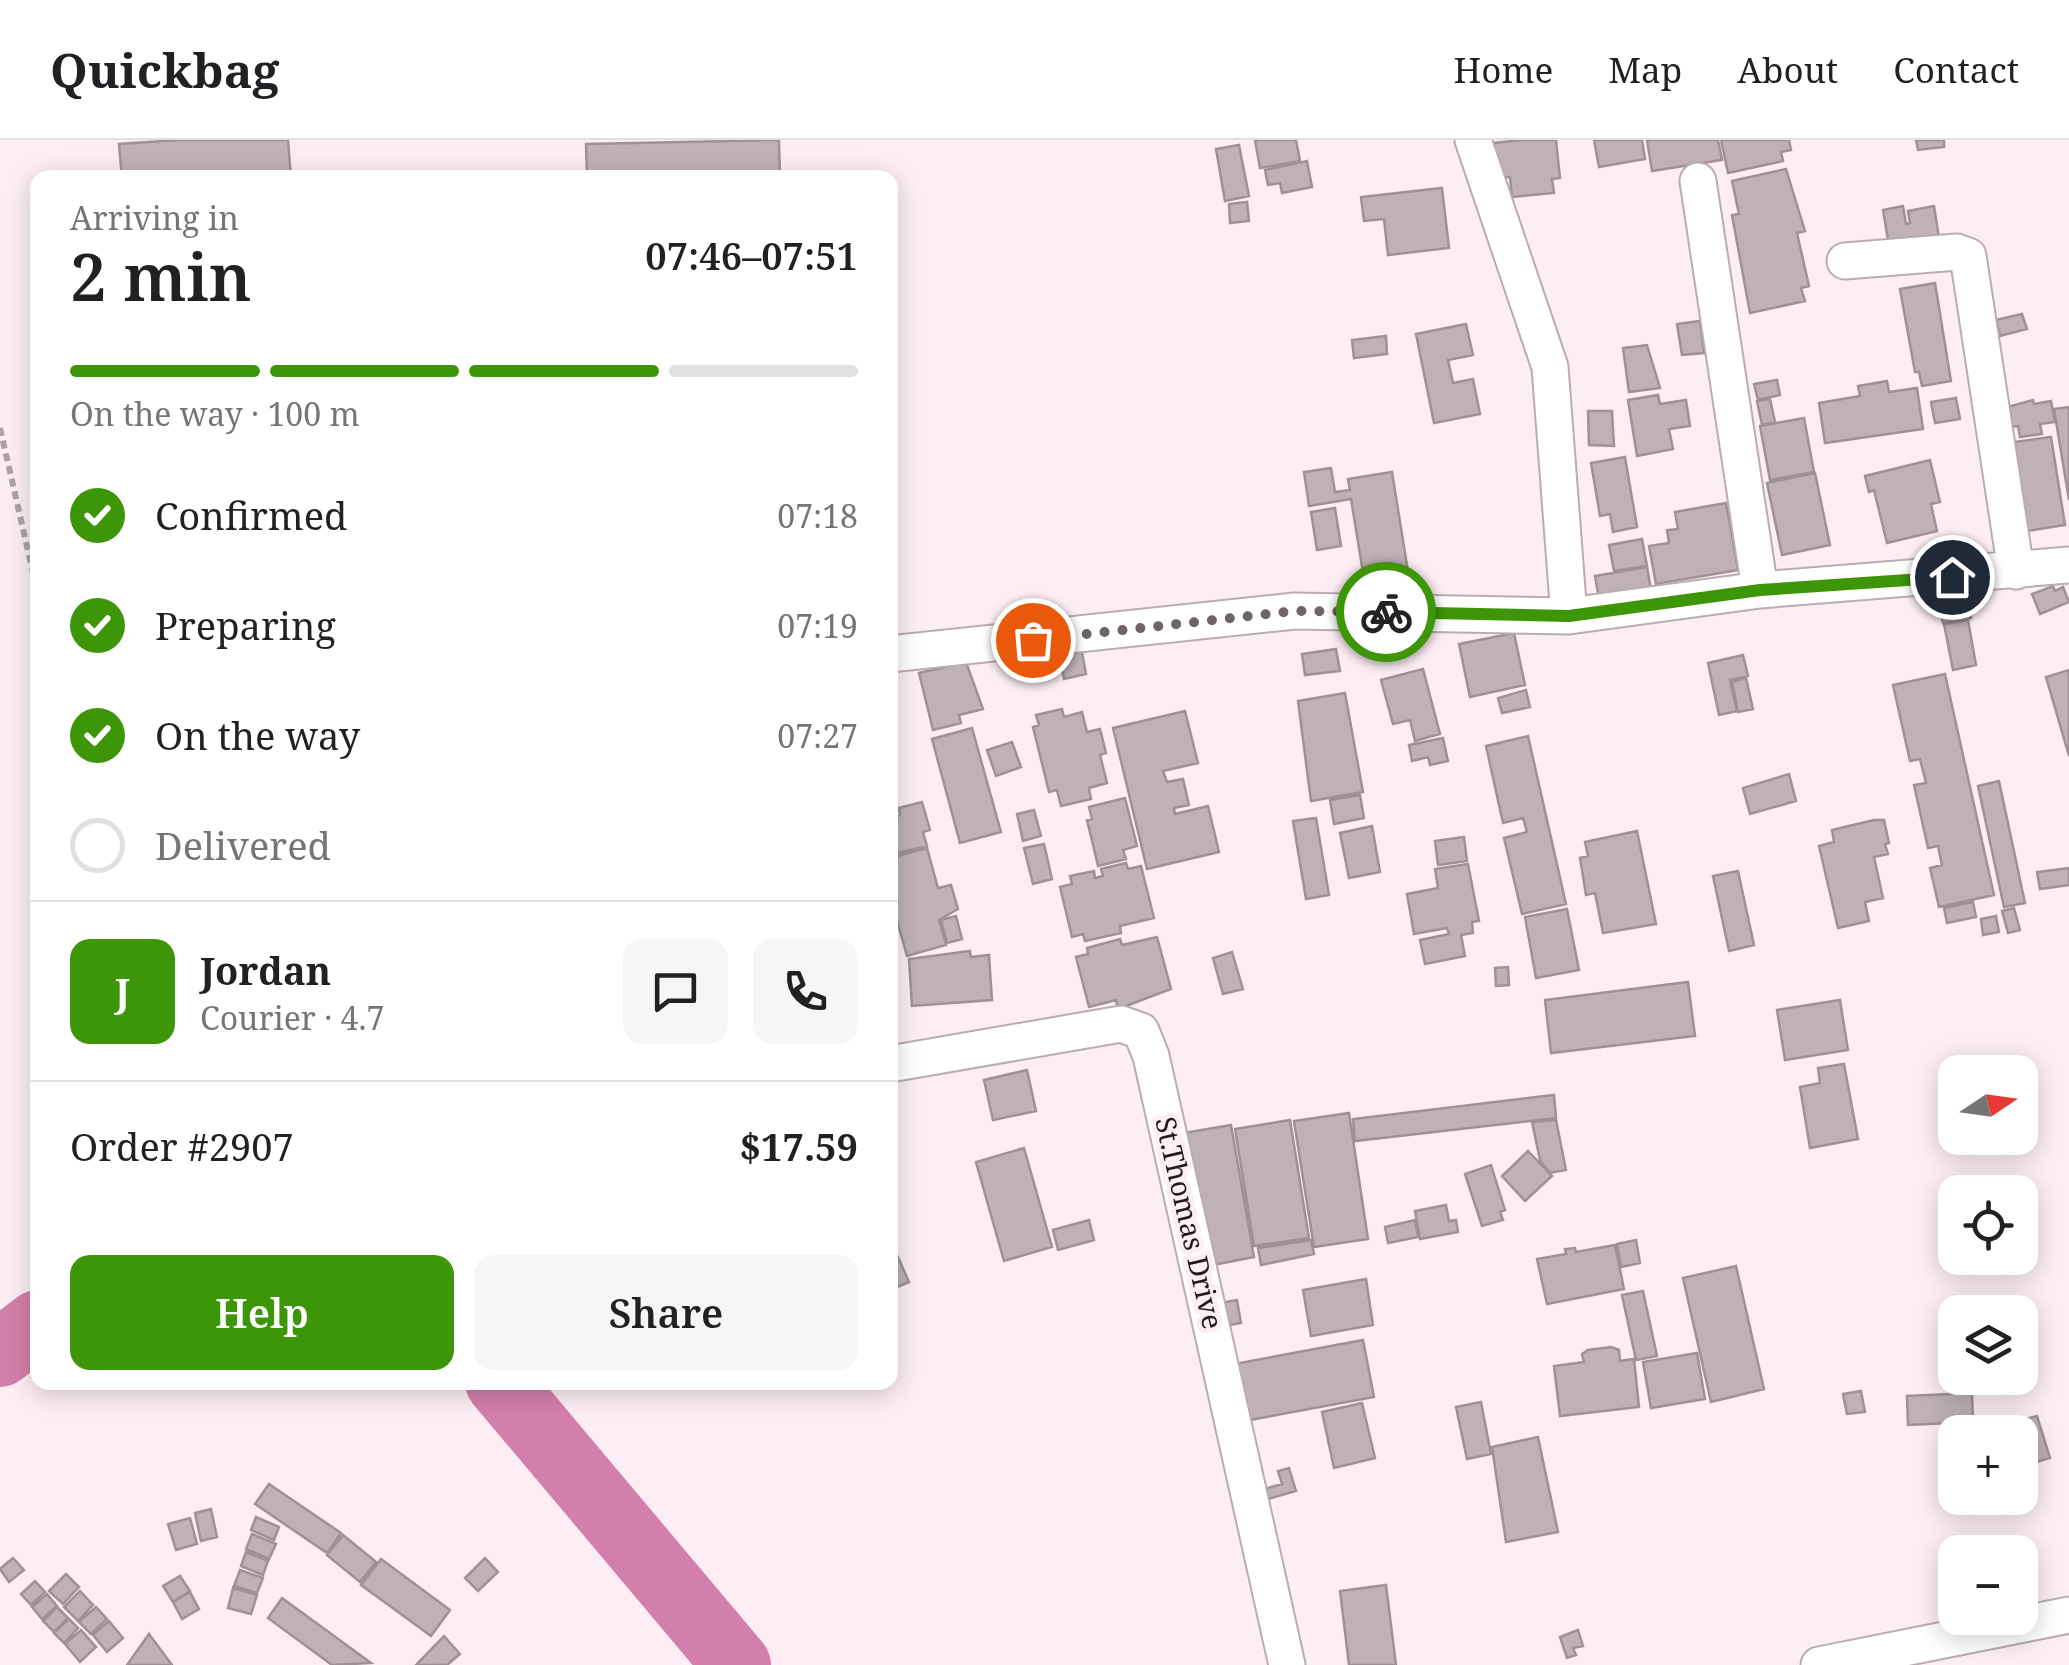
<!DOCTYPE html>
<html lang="en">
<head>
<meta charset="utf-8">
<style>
	:root { --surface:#fff; --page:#f6f6f6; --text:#202124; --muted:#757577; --line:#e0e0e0; --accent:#3d9508 }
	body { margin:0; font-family:"Noto Serif",serif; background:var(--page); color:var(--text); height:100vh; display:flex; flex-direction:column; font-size:38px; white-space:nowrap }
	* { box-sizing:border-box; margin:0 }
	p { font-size:32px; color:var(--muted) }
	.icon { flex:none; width:55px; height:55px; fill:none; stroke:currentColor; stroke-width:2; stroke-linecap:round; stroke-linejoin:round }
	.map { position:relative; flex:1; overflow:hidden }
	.details { position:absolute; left:30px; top:30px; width:868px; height:1220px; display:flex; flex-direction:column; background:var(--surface); border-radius:20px; box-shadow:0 5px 25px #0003 }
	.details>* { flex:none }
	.needle { width:65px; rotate:77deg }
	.buttons { position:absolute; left:1938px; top:915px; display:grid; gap:20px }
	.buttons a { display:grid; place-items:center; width:100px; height:100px; border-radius:20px; background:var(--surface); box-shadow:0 5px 25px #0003; font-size:50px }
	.pin { position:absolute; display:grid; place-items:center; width:85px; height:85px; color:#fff; margin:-42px; border:5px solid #fff; border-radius:50%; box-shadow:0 2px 10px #0007 }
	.courier { position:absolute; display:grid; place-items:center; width:100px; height:100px; margin:-50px; border:8px solid #3d9508; border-radius:50%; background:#fff; color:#222; box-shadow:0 2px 12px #0007 }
	.headline em { font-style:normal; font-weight:600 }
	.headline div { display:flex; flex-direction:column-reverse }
	.headline { display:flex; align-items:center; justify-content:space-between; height:170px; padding:0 40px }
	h1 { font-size:65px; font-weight:600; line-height:75px }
	.bar { display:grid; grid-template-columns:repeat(4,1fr); gap:15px 10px; align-content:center; height:120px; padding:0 40px }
	.bar i { height:12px; border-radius:8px; background:var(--line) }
	.bar .active { background:var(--accent) }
	.bar p { grid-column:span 4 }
	.line { display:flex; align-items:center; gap:25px; padding:0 40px; border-top:2px solid var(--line) }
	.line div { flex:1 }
	.round { display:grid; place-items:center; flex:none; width:105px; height:105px; border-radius:20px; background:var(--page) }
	ol { padding:0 40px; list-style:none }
	li { display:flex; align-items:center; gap:30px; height:110px }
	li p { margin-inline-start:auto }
	li .icon { padding:10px; border-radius:50%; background:var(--accent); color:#fff; stroke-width:4 }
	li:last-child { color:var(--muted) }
	li i { width:55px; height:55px; border:5px solid var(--line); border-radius:50% }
	.cta { display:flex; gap:20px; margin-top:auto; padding:20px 40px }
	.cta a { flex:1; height:115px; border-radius:20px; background:var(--accent); color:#fff; font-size:40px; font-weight:600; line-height:115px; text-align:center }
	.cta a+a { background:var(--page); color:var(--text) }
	header { display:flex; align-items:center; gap:60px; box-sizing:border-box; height:140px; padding:0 50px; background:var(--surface); border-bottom:2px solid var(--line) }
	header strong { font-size:48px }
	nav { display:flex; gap:55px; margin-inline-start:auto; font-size:35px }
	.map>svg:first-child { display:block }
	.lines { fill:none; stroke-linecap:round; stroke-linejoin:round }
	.river { stroke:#d37fab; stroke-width:68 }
	.building { fill:#bfb1b7; stroke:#9f9197; stroke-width:2.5 }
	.minor-casing { stroke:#baacb2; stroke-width:39 }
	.path { stroke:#aea2a8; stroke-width:6; stroke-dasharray:8 5; stroke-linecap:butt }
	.minor { stroke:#fff; stroke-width:35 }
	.done { stroke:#6d6469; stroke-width:10; stroke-dasharray:0 18 }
	.route { stroke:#3d9508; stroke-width:12 }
	.labels { text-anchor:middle; stroke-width:10; stroke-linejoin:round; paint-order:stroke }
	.street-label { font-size:28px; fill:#201a1d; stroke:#fdeef5 }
</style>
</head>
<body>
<header>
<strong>Quickbag</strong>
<nav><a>Home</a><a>Map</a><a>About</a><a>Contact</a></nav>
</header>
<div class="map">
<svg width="2069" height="1525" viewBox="0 0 2069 1525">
	<rect width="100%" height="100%" fill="#fdeef5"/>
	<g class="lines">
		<!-- river -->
		<path class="river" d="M 0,1213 L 38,1184
			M 499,1242 L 737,1525"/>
	</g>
	<!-- building -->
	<path class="building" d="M 178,0 L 288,0 L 291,38 L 122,38 L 119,4 Z
		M 779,0 L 780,38 L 587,38 L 586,4 Z
		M 1255,0 L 1296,0 L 1300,21 L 1260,28 Z
		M 1522,0 L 1556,0 L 1560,38 L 1552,39 L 1554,53 L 1512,57 L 1510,37 L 1496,38 L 1492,3 Z
		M 1594,0 L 1642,0 L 1645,19 L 1599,27 Z
		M 1647,0 L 1718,0 L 1722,20 L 1652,31 Z
		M 1721,0 L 1789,0 L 1791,10 L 1781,12 L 1783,21 L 1728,33 Z
		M 1916,0 L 1944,0 L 1944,7 L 1918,10 Z
		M 1239,5 L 1249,56 L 1225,61 L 1216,9 Z
		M 1307,21 L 1312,47 L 1282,53 L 1280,43 L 1268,45 L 1265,30 Z
		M 1786,29 L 1805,91 L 1797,93 L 1809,146 L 1801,148 L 1805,161 L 1750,173 L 1732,75 L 1739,74 L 1732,41 Z
		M 1442,48 L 1449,108 L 1388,115 L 1384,79 L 1364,81 L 1361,57 Z
		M 1247,62 L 1249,81 L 1230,83 L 1229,64 Z
		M 1903,66 L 1906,84 L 1910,83 L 1908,71 L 1934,66 L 1940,104 L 1890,112 L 1883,70 Z
		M 1935,143 L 1951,241 L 1922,246 L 1919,232 L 1915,232 L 1900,149 Z
		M 2022,174 L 2027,189 L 2000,196 L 1996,180 Z
		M 1700,181 L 1704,213 L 1682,215 L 1677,184 Z
		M 1466,184 L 1473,215 L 1448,220 L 1453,243 L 1473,239 L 1480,274 L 1434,283 L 1416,194 Z
		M 1386,196 L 1387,214 L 1354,218 L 1352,200 Z
		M 1647,205 L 1660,248 L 1629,252 L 1623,208 Z
		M 1777,240 L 1780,255 L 1758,260 L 1754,244 Z
		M 1887,241 L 1889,252 L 1917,248 L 1923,289 L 1825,303 L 1819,263 L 1860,256 L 1858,246 Z
		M 1658,255 L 1660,264 L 1686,260 L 1690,286 L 1669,289 L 1673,309 L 1637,316 L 1628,260 Z
		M 1956,258 L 1960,279 L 1935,283 L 1931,262 Z
		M 1770,259 L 1775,282 L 1762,285 L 1757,261 Z
		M 2033,260 L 2034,264 L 2051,261 L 2055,282 L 2040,284 L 2042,294 L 2020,297 L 2018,286 L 2000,289 L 1997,270 Z
		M 2069,267 L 2069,360 L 2054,269 Z
		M 1588,271 L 1612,271 L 1614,306 L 1589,305 Z
		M 1804,278 L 1814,332 L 1770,340 L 1760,286 Z
		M 2051,297 L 2065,385 L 2021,392 L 2007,303 Z
		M 1625,317 L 1637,387 L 1613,392 L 1610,374 L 1600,376 L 1591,323 Z
		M 1930,320 L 1940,362 L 1931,364 L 1937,391 L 1887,403 L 1874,350 L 1869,352 L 1865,336 Z
		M 1331,328 L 1335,352 L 1350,350 L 1348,339 L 1392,332 L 1411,450 L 1367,457 L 1351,359 L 1309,366 L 1304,332 Z
		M 1815,333 L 1830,405 L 1782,415 L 1767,343 Z
		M 1726,363 L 1738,430 L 1656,444 L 1649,406 L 1669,403 L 1667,390 L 1678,389 L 1675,372 Z
		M 1335,368 L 1341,406 L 1317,410 L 1311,372 Z
		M 1642,399 L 1647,426 L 1614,431 L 1609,405 Z
		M 1647,427 L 1651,450 L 1599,459 L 1595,436 Z
		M 1965,442 L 1971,478 L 1943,483 L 1936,448 Z
		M 2053,446 L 2055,451 L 2063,447 L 2069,462 L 2040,474 L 2032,454 Z
		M 1968,480 L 1976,525 L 1953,530 L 1944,484 Z
		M 1514,493 L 1525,545 L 1470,557 L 1459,504 Z
		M 1081,507 L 1086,534 L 1064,539 L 1059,512 Z
		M 1336,509 L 1340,531 L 1305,535 L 1302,514 Z
		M 1743,515 L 1748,536 L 1730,540 L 1737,571 L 1719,575 L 1708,523 Z
		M 966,522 L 983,569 L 959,575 L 961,583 L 933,590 L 919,533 Z
		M 1423,529 L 1440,594 L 1415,601 L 1410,580 L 1393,584 L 1381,540 Z
		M 2069,530 L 2069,616 L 2046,537 Z
		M 1945,534 L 1994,755 L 1939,767 L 1930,728 L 1942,725 L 1938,706 L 1928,708 L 1914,645 L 1926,643 L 1920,619 L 1910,621 L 1893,545 Z
		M 1746,538 L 1753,569 L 1738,572 L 1732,542 Z
		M 1526,550 L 1530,567 L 1502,573 L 1498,558 Z
		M 1345,553 L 1363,652 L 1311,661 L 1298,561 Z
		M 1062,569 L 1064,577 L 1082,572 L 1087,592 L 1100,589 L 1106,613 L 1100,615 L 1107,643 L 1089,648 L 1091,659 L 1061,666 L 1057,650 L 1049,652 L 1033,587 L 1039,585 L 1036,575 Z
		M 1185,571 L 1198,623 L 1163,631 L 1167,642 L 1183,639 L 1189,665 L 1174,668 L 1175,674 L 1208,666 L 1219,712 L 1147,729 L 1113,588 Z
		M 972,588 L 1001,692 L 960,703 L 932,599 Z
		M 1528,596 L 1566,764 L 1522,774 L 1504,698 L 1527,692 L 1523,678 L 1503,683 L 1486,606 Z
		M 1443,598 L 1448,621 L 1430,625 L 1428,617 L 1412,621 L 1409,605 Z
		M 890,602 L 895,602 L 897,668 L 890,668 Z
		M 1012,602 L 1021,627 L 996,636 L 987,610 Z
		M 1789,634 L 1796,661 L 1750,674 L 1743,648 Z
		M 1999,641 L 2025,763 L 2004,767 L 1978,646 Z
		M 1360,655 L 1364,678 L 1334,684 L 1330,660 Z
		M 1125,658 L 1137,706 L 1123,710 L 1126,719 L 1098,726 L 1087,680 L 1092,679 L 1089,667 Z
		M 922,662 L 930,690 L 923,692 L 927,706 L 890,715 L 890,678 L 900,675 L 899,668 Z
		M 1034,670 L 1041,696 L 1023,701 L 1017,674 Z
		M 1316,678 L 1329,755 L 1306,759 L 1293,681 Z
		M 1874,680 L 1884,680 L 1889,703 L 1885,704 L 1888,714 L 1874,717 L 1883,758 L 1865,762 L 1869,781 L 1838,788 L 1819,706 L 1834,702 L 1832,690 Z
		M 1372,686 L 1380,732 L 1349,738 L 1340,693 Z
		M 1637,691 L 1656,784 L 1603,793 L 1595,753 L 1586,755 L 1580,718 L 1588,716 L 1585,702 Z
		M 1464,697 L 1467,721 L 1438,725 L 1435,701 Z
		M 1044,704 L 1052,739 L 1033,744 L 1024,708 Z
		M 927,708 L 938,748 L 951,745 L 958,769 L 939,780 L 946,805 L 907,816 L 890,756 L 890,718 Z
		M 1126,723 L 1128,729 L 1141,726 L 1154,778 L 1120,786 L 1121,793 L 1085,801 L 1083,794 L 1072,797 L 1060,747 L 1072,744 L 1070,736 L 1094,731 L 1095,738 L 1103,736 L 1101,729 Z
		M 1468,724 L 1479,781 L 1472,782 L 1473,793 L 1461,795 L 1465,816 L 1425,824 L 1420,800 L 1449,794 L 1447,788 L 1414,794 L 1407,754 L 1438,748 L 1435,729 Z
		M 2069,728 L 2069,745 L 2040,749 L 2037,732 Z
		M 1738,731 L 1754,805 L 1729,811 L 1713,736 Z
		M 1973,762 L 1976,777 L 1947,783 L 1944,768 Z
		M 2014,768 L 2020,790 L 2008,793 L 2002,771 Z
		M 1567,769 L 1579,830 L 1536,838 L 1525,777 Z
		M 956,776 L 962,799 L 947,803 L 941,780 Z
		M 1996,776 L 1999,792 L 1983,795 L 1981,779 Z
		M 1157,797 L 1171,849 L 1118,869 L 1116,860 L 1089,867 L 1076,817 L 1088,814 L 1087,808 L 1120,799 L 1122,805 Z
		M 970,811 L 971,817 L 989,815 L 992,860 L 912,866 L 909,819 Z
		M 1232,812 L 1243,849 L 1223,854 L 1213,818 Z
		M 1508,827 L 1509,845 L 1496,846 L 1495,828 Z
		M 1688,842 L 1695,896 L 1551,913 L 1545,860 Z
		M 1840,860 L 1848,910 L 1785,920 L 1777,870 Z
		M 1844,924 L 1858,999 L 1810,1008 L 1800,947 L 1820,943 L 1818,928 Z
		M 1027,930 L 1036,971 L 993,980 L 984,940 Z
		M 1554,955 L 1556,978 L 1355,1001 L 1353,979 Z
		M 1349,973 L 1368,1099 L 1314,1107 L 1294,981 Z
		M 1290,980 L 1309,1098 L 1254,1106 L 1235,989 Z
		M 1556,980 L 1566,1030 L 1550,1033 L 1540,1020 L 1532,982 Z
		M 1231,985 L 1254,1117 L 1203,1127 L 1178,994 Z
		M 1024,1008 L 1052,1107 L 1004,1121 L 976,1022 Z
		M 1528,1011 L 1552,1036 L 1525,1061 L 1502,1036 Z
		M 1491,1025 L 1505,1070 L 1500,1072 L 1503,1080 L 1482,1086 L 1465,1034 Z
		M 1446,1065 L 1449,1081 L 1456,1080 L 1458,1092 L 1420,1099 L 1415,1071 Z
		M 1089,1080 L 1094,1100 L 1058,1110 L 1053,1090 Z
		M 1415,1080 L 1418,1097 L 1388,1103 L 1385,1087 Z
		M 890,1099 L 909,1142 L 890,1150 Z
		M 1311,1100 L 1314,1114 L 1261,1125 L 1258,1108 Z
		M 1636,1100 L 1640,1123 L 1621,1127 L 1617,1104 Z
		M 1615,1105 L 1624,1149 L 1547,1164 L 1537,1119 L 1566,1114 L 1565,1109 L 1575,1108 L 1576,1112 Z
		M 1736,1126 L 1764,1249 L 1711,1262 L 1683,1138 Z
		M 1366,1139 L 1373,1185 L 1311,1196 L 1303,1150 Z
		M 1643,1151 L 1657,1216 L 1636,1220 L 1622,1155 Z
		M 1237,1160 L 1241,1183 L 1224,1186 L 1220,1163 Z
		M 1363,1200 L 1374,1257 L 1234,1283 L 1224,1226 Z
		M 1611,1207 L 1619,1210 L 1620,1221 L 1634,1219 L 1639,1267 L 1560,1276 L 1554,1226 L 1584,1222 L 1582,1214 L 1588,1210 Z
		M 1697,1213 L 1705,1259 L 1651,1268 L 1643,1222 Z
		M 1861,1251 L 1865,1272 L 1847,1274 L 1843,1254 Z
		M 1972,1253 L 1973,1282 L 1908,1285 L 1907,1256 Z
		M 1481,1262 L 1491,1314 L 1467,1319 L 1456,1267 Z
		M 1362,1263 L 1375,1318 L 1334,1328 L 1322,1272 Z
		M 2037,1276 L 2050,1318 L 2020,1327 L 2020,1292 L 2010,1292 L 2008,1284 Z
		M 1538,1297 L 1558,1392 L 1506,1402 L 1492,1307 Z
		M 1289,1328 L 1296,1351 L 1258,1362 L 1264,1349 L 1282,1344 L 1278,1331 Z
		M 269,1344 L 341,1393 L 327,1413 L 255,1364 Z
		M 211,1369 L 217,1397 L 201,1401 L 195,1373 Z
		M 256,1377 L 279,1387 L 274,1400 L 251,1390 Z
		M 190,1378 L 197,1404 L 176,1410 L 168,1384 Z
		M 252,1394 L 276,1404 L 269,1419 L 246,1409 Z
		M 343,1395 L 376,1422 L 360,1442 L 327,1415 Z
		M 246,1412 L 268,1421 L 263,1435 L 241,1426 Z
		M 13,1418 L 24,1430 L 9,1442 L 0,1429 Z
		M 485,1418 L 498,1432 L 478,1451 L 465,1438 Z
		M 381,1419 L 450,1470 L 431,1496 L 361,1445 Z
		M 240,1430 L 263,1438 L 257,1453 L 234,1446 Z
		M 66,1434 L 79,1447 L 63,1464 L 49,1451 Z
		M 180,1436 L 190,1451 L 173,1462 L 163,1446 Z
		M 35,1441 L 45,1452 L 31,1465 L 21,1454 Z
		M 1386,1445 L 1396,1525 L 1349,1525 L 1340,1451 Z
		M 233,1448 L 257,1455 L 251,1474 L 228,1468 Z
		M 80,1451 L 93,1465 L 78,1481 L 64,1467 Z
		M 190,1452 L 199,1469 L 182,1479 L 173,1462 Z
		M 47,1454 L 57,1466 L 42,1479 L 32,1467 Z
		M 282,1458 L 371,1523 L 332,1525 L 268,1478 Z
		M 57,1467 L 68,1478 L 54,1492 L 43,1481 Z
		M 96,1467 L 107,1479 L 91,1494 L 79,1482 Z
		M 69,1479 L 78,1488 L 64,1503 L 54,1493 Z
		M 109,1481 L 123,1498 L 107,1512 L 93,1495 Z
		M 81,1490 L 96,1507 L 80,1522 L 65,1504 Z
		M 1578,1490 L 1583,1506 L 1573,1508 L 1576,1515 L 1567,1518 L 1560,1497 Z
		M 149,1494 L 172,1525 L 127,1525 Z
		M 444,1496 L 460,1514 L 447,1525 L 416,1525 Z"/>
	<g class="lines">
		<defs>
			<path id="minor" d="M 1473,0 L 1550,227 L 1569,476
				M 1698,41 L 1760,450
				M 1845,121 L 1957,112 L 1968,116 L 2016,431
				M 890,514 L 1295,471 L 1569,476 L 1760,450 L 2069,425
				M 890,924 L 1121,884 L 1141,891 L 1151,916 L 1287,1525
				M 1819,1525 L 2069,1475"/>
		</defs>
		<!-- minor casing -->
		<use href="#minor" class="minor-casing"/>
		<!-- path -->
		<path class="path" d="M 0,288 L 34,437"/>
		<!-- minor -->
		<use href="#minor" class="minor"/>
	</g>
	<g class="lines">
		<!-- done -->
		<path class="done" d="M 1033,500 L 1295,471 L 1386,472"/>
		<!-- route -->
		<path class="route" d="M 1386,472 L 1569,476 L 1760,450 L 1952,437"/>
	</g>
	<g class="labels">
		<!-- street labels -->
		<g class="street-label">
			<text transform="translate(1189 1083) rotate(77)" y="10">St.Thomas Drive</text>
		</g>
	</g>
</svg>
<div class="buttons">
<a><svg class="needle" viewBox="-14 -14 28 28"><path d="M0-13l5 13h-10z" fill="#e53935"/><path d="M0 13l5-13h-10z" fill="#757577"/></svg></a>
<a><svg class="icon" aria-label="locate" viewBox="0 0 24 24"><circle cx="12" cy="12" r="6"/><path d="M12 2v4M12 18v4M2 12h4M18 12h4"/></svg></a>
<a><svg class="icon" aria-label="layers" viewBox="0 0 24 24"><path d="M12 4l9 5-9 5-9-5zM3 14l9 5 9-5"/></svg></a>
<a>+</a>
<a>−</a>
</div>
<div class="pin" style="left:1033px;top:500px;background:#ea580c"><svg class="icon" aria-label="bag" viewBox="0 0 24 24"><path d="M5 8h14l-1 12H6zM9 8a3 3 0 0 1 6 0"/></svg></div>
<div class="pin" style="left:1952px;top:437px;background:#1f2937"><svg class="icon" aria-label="home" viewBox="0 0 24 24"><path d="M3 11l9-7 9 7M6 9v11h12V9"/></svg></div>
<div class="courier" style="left:1386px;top:472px"><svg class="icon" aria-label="bike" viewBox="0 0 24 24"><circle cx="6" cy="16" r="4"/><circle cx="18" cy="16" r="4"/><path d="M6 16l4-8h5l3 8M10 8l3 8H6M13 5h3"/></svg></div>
<section class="details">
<div class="headline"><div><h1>2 min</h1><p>Arriving in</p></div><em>07:46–07:51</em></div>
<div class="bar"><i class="active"></i><i class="active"></i><i class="active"></i><i></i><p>On the way · 100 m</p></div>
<ol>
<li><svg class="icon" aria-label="check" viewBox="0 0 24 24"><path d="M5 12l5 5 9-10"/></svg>Confirmed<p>07:18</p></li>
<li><svg class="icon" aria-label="check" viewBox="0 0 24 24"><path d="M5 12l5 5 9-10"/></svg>Preparing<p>07:19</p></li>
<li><svg class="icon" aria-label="check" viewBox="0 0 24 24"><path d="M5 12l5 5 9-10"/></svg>On the way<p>07:27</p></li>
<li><i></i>Delivered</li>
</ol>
<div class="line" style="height:180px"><b class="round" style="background:var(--accent);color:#fff">J</b><div><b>Jordan</b><p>Courier · 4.7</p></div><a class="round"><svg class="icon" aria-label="chat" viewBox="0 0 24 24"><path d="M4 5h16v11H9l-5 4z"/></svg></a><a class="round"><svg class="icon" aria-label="phone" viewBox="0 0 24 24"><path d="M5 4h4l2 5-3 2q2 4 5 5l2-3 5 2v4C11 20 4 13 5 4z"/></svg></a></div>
<div class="line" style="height:130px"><div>Order #2907</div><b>$17.59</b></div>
<div class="cta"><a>Help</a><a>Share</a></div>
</section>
</div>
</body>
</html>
